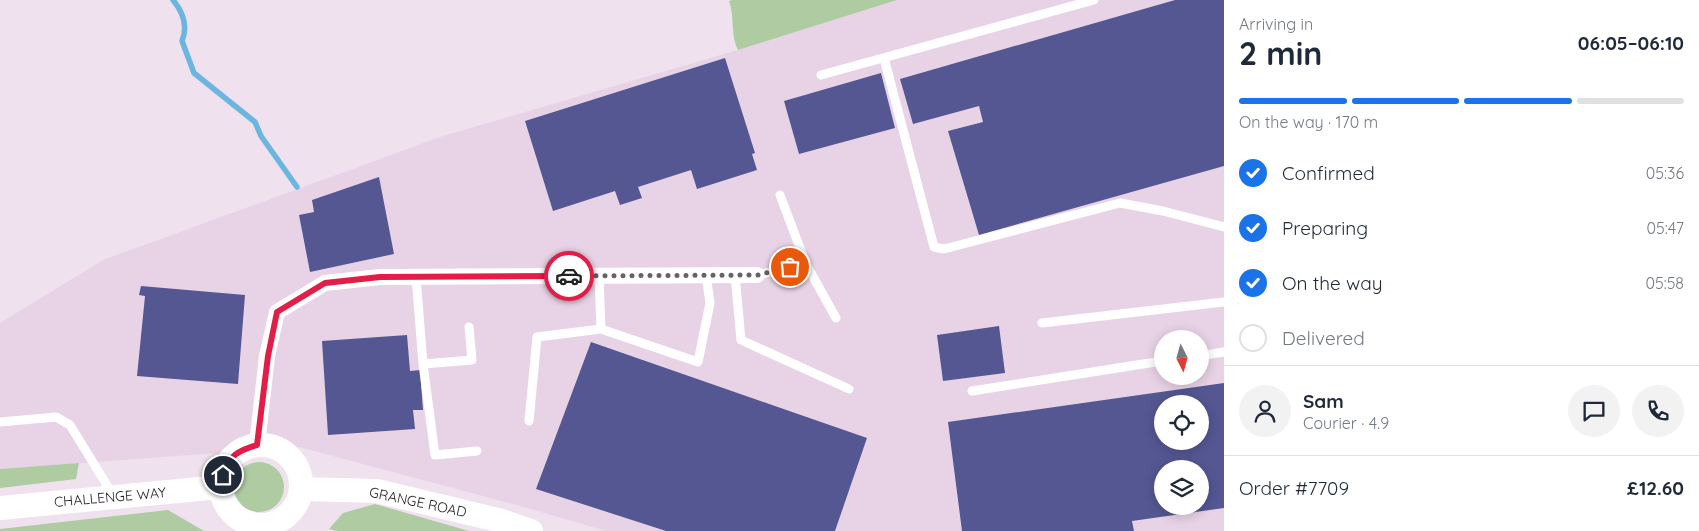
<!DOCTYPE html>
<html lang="en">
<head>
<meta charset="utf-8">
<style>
	:root { --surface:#fff; --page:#f2f2f3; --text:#1f2937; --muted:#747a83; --line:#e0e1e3; --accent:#1a73e8 }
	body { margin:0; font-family:Quicksand,sans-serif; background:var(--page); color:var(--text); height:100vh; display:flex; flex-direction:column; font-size:19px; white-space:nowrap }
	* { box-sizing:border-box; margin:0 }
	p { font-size:16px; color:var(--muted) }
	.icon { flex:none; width:28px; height:28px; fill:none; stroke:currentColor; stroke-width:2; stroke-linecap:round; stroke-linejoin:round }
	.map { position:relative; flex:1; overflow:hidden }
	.side { display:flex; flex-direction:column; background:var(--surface); width:475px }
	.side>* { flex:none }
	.needle { width:32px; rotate:174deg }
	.tools { position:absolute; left:1154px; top:330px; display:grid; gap:10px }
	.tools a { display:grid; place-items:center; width:55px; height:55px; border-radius:50%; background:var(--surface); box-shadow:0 2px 12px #0003; font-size:25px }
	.pin { position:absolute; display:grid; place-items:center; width:42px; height:42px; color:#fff; margin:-21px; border:2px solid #fff; border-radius:50%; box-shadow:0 1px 5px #0007 }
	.courier { position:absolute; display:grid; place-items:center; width:50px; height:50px; margin:-25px; border:4px solid #e11d48; border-radius:50%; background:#fff; color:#222; box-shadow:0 1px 6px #0007 }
	.head em { font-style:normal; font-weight:700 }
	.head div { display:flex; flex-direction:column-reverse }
	.head { display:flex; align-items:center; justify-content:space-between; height:85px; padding:0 15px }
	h1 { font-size:32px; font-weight:700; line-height:38px }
	.bar { display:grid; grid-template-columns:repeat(4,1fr); gap:8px 5px; align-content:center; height:60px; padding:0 15px }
	.bar i { height:6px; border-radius:4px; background:var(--line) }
	.bar .selected { background:var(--accent) }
	.bar p { grid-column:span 4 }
	.line { display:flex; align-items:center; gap:12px; padding:0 15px; border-top:1px solid var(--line) }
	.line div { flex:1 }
	.round { display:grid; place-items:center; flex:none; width:52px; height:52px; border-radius:26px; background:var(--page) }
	ol { padding:0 15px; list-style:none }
	li { display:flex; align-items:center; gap:15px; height:55px }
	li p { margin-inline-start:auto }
	li .icon { padding:5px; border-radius:50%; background:var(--accent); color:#fff; stroke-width:4 }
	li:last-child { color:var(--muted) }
	li i { width:28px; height:28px; border:2px solid var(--line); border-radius:50% }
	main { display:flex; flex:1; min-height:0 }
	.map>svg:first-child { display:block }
	.built { fill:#e8d3e6; fill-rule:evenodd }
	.green { fill:#afcba2 }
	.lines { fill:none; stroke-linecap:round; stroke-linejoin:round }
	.stream { stroke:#6bb6de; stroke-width:5.5 }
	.building { fill:#545792; fill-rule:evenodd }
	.service { stroke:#fff; stroke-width:9 }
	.minor { stroke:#fff; stroke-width:16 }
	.secondary { stroke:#fff; stroke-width:24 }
	.done { stroke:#696168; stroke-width:5; stroke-dasharray:0 9 }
	.route { stroke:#e11d48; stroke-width:6 }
	.labels { text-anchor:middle; stroke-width:5; stroke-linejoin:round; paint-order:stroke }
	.street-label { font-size:14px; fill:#211c20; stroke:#fff }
</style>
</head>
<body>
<main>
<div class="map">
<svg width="1224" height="531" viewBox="0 0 1224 531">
	<rect width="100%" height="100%" fill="#efe1ee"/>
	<!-- built -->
	<path class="built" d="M 897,0 L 1224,0 L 1224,531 L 606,531 L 517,505 L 299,447 L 0,469 L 0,323 L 103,260 L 443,136 L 738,50 ZM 1162,339 L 1200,339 L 1200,376 L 1162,376 ZM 1162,404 L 1200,404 L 1200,441 L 1162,441 ZM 1162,469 L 1200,469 L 1200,506 L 1162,506 Z"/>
	<!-- green -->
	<path class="green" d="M 732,0 L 897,0 L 738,50 C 730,35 735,17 729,1 Z
		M234 487a25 25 0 1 1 50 0a25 25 0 1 1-50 0Z
		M 79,463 L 76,479 L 0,488 L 0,469 Z
		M 375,504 L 469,531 L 337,531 L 329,529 L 343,513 Z
		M 168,510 L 204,531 L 0,531 L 0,529 Z"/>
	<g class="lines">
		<!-- stream -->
		<path class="stream" d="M 173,0 C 183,12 188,26 182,41 L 194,73 L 255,122 L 261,136 L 297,187"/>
	</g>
	<!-- building -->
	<path class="building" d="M 1175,0 L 1224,0 L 1224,166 L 979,235 L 948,131 L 983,122 L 979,106 L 913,124 L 900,79 Z
		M 725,58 L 755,153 L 752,154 L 757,170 L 697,189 L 691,170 L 638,187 L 642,198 L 620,205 L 615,191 L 553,211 L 525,121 Z
		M 881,73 L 895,128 L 799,154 L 784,101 Z
		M 379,177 L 394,254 L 310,272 L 299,215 L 314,212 L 312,200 Z
		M 141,286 L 245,295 L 238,384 L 137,376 L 145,296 L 139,295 Z
		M 999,326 L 1005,373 L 943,381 L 937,335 Z
		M 407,335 L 410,371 L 420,370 L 423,410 L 413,410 L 415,429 L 328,435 L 322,341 Z
		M 591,342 L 867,438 L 835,531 L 666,531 L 536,489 Z
		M 1224,383 L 1224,508 L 1132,521 L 1134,531 L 962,531 L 948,422 ZM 1162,404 L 1200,404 L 1200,441 L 1162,441 ZM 1162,469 L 1200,469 L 1200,506 L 1162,506 Z"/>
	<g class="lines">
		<!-- service -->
		<path class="service" d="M 884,58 L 934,247 L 944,249 L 1120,203 L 1163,211 L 1224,227
			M 821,75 L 1094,0
			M 780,195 L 806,264
			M 735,275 L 741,340 L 849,389
			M 757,275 L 806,264 L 836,318
			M 416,277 L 423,364 L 435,455 L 477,451
			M 1042,323 L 1224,302
			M 601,329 L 698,362 L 710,303 L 706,275
			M 1200,356 L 1224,352
			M 423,364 L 472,360 L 469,327
			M 972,391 L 1162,361
			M 529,421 L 537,337 L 601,329 L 599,276
			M 0,422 L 56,417 L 70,425 L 113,495"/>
		<!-- minor -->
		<path class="minor" d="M 257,445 L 267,356 L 277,312 L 325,283 L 380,277 L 757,275
			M 261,526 L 261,531"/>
		<!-- secondary -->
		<path class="secondary" d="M221 485a40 40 0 1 1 80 0a40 40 0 1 1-80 0Z
			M 302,489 L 377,491 L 502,521 L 531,531
			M 0,508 L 220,487"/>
	</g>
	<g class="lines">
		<!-- done -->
		<path class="done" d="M 569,276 L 758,275 L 790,267"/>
		<!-- route -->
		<path class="route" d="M 223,475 C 228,456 239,450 257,445 L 268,356 L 277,312 L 325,283 L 380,277 L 569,276"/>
	</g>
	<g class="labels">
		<!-- street labels -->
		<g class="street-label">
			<text transform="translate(110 497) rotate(-5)" y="5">CHALLENGE WAY</text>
			<text transform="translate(418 502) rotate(12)" y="5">GRANGE ROAD</text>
		</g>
	</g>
</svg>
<div class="tools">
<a><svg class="needle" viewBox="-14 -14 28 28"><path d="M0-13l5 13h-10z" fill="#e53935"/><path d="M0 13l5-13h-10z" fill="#747a83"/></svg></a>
<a><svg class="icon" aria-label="locate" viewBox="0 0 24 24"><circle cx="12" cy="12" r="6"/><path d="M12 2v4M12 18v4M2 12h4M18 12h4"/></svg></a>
<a><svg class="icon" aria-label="layers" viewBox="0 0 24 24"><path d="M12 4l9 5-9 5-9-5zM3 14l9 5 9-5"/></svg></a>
</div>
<div class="pin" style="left:790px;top:267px;background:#ea580c"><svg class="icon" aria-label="bag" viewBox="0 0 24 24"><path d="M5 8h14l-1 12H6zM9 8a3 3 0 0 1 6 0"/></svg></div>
<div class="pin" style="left:223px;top:475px;background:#1f2937"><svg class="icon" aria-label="home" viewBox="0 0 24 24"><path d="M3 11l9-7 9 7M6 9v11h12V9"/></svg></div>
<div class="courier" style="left:569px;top:276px"><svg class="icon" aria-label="car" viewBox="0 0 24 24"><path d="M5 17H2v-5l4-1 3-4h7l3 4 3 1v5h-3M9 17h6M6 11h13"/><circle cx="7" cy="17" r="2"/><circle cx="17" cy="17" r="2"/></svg></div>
</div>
<section class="side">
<div class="head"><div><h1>2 min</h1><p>Arriving in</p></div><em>06:05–06:10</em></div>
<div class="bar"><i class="selected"></i><i class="selected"></i><i class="selected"></i><i></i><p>On the way · 170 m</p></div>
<ol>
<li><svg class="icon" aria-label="check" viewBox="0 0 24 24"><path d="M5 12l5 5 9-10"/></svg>Confirmed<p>05:36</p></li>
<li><svg class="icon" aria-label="check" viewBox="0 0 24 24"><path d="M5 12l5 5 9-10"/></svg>Preparing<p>05:47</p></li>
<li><svg class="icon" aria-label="check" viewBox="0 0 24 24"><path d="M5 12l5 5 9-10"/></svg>On the way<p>05:58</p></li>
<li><i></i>Delivered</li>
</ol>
<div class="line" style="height:90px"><a class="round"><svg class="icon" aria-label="person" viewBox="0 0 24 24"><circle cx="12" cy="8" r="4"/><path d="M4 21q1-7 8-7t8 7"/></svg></a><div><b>Sam</b><p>Courier · 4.9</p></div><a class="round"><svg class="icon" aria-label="chat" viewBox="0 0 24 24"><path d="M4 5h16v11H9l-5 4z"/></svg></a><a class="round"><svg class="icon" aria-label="phone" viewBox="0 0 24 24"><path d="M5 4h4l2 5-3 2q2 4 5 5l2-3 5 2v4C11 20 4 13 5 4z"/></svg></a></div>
<div class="line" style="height:65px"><div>Order #7709</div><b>£12.60</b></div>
</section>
</main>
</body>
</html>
